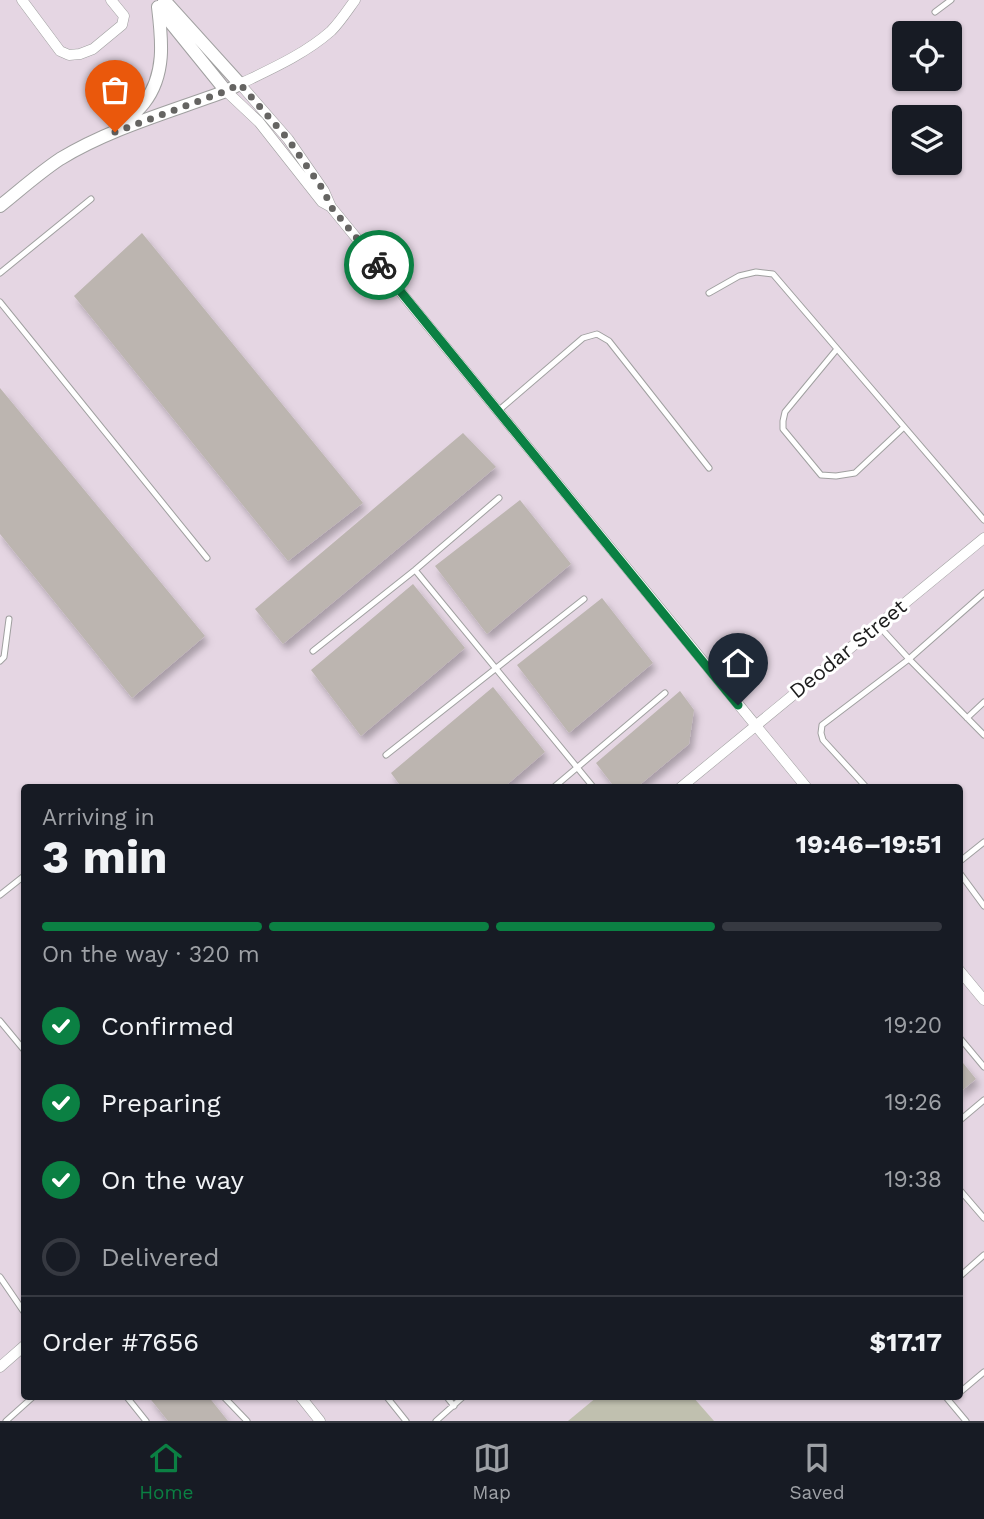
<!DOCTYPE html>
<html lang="en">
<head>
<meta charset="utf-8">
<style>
	:root { --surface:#171b24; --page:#242831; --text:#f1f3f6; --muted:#9ea1a6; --line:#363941; --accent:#0b8043 }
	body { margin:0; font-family:"Work Sans",sans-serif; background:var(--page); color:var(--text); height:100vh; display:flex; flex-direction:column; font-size:26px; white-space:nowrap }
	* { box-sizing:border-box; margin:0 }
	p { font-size:23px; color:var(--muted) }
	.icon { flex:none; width:38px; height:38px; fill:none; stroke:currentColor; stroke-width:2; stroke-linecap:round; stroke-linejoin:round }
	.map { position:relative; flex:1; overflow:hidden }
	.drawer { position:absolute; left:21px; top:784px; width:942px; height:616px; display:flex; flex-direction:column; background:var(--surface); border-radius:7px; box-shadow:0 2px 5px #0004 }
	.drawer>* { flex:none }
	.buttons { position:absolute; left:892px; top:21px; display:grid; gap:14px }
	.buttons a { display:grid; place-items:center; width:70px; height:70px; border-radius:7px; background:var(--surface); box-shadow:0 2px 5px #0004; font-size:35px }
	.pin { position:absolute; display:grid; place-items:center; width:60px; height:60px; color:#fff; margin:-72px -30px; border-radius:50% 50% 50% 0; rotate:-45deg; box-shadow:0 0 7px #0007 }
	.pin .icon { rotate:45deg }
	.courier { position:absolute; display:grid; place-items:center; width:70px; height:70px; margin:-35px; border:5px solid #0b8043; border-radius:50%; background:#fff; color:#222; box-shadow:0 2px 9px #0007 }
	.head em { font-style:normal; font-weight:700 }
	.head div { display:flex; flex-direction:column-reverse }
	.head { display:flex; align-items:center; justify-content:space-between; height:119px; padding:0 21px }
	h1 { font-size:46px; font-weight:700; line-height:52px }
	.bar { display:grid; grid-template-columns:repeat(4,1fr); gap:10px 7px; align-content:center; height:84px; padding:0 21px }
	.bar i { height:9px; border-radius:5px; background:var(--line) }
	.bar .current { background:var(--accent) }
	.bar p { grid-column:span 4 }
	.line { display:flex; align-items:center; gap:18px; padding:0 21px; border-top:2px solid var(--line) }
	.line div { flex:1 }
	ol { padding:0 21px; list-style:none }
	li { display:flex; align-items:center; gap:21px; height:77px }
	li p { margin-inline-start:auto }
	li .icon { padding:7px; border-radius:50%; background:var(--accent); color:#fff; stroke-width:4 }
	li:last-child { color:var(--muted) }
	li i { width:38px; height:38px; border:4px solid var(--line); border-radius:50% }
	.dock { display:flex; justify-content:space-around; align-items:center; height:98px; border-top:2px solid var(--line); background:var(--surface); font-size:19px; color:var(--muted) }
	.dock a { display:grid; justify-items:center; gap:4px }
	.dock .current { color:var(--accent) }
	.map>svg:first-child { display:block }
	.industrial { fill:#e5d6e3; fill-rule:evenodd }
	.construction { fill:#c0c0af }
	.building { fill:#bcb5b0; filter:url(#shadow) }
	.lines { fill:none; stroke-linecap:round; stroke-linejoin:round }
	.service-casing { stroke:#a0a0a0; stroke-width:7 }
	.minor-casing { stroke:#a0a0a0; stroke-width:11 }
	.tertiary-casing { stroke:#a0a0a0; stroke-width:14 }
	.service { stroke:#fff; stroke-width:5 }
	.minor { stroke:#fff; stroke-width:10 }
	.tertiary { stroke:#fff; stroke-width:12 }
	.done { stroke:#656462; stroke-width:7; stroke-dasharray:0 12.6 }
	.route { stroke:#0b8043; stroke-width:9 }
	.labels { text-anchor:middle; stroke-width:6; stroke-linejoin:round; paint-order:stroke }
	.street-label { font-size:21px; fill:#1c1c1c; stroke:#fff }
</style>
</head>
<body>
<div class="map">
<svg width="984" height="1421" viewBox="0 0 984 1421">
	<defs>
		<filter id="shadow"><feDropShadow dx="3.5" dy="6" stdDeviation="3.5" flood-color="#0004"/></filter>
	</defs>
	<rect width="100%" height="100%" fill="#ede9e3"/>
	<!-- industrial -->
	<path class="industrial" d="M 0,0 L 984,0 L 984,1421 L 0,1421 ZM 905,33 L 950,33 L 950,79 L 905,79 ZM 905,117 L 950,117 L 950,163 L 905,163 ZM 24,788 L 959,788 L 959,1396 L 24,1396 Z"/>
	<!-- construction -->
	<path class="construction" d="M 597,1397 L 693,1397 L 714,1421 L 568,1421 Z"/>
	<!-- building -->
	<path class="building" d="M 142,233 L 363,503 L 288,561 L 74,296 Z
		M 0,388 L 205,636 L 132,698 L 0,534 Z
		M 463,433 L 496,467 L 283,644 L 255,609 Z
		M 520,500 L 571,564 L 487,634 L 435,566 Z
		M 413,584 L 465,648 L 361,736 L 311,670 Z
		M 602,598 L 653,663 L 569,733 L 517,665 Z
		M 493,687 L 545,752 L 503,788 L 402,788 L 391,773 Z
		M 680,691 L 694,710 L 689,744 L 636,788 L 615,788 L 596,763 Z
		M 959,1058 L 976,1079 L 959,1093 Z
		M 148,1396 L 208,1396 L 228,1421 L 168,1421 Z"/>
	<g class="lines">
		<defs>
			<path id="service" d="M 935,12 L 951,0
				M 0,273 L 91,199
				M 709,293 L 739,276 L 756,272 L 773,274 L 984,520
				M 0,302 L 207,558
				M 837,349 L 785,412 L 783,421 L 783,429 L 821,475 L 836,476 L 855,473 L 904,427
				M 498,411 L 583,338 L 597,334 L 609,341 L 709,468
				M 415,570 L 594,788
				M 984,593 L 909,659 L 984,735
				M 313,651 L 415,570 L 499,498
				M 0,661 L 4,657 L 9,619
				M 967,718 L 984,702
				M 386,755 L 584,599
				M 553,788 L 665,693
				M 867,788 L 823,740 L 821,733 L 822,725 L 909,659 L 878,625
				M 959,862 L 984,842
				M 959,872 L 984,906
				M 0,895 L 24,876
				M 0,1021 L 24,1050
				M 959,1037 L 984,1067
				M 959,1121 L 984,1100
				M 959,1189 L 984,1218
				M 0,1277 L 24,1312
				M 959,1277 L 984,1255
				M 959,1393 L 984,1372
				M 126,1396 L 146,1421
				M 223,1396 L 247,1421
				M 386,1396 L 406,1421
				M 446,1396 L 454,1406
				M 945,1396 L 966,1421
				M 6,1421 L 34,1396
				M 436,1421 L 464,1396"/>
			<path id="minor" d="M 22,0 L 60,51 L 69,55 L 80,54 L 93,49 L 122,25 L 124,16 L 111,0
				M 226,91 L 259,122 L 322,202 L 331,207 L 807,788
				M 331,207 L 324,191 L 288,139 L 240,84 C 271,69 305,54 331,31 C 340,22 347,11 355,0
				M 680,788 L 984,538
				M 959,970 L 984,1000
				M 0,1367 L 24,1346
				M 300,1396 L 320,1421"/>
			<path id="tertiary" d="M 158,7 L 226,91
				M 120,127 C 128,119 137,112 144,103 C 166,75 162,40 158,7
				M 0,206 C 20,190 39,173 60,159 C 111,128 170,112 226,91 L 240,84 L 164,0"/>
		</defs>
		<!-- service casing -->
		<use href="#service" class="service-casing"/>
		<!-- minor casing -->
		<use href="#minor" class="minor-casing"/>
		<!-- tertiary casing -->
		<use href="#tertiary" class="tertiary-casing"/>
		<!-- service -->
		<use href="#service" class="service"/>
		<!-- minor -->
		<use href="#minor" class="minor"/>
		<!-- tertiary -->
		<use href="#tertiary" class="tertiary"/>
	</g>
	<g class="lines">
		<!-- done -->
		<path class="done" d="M 115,132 L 226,91 L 240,84 L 288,139 L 324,191 L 331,207 L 379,265"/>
		<!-- route -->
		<path class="route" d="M 379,265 L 738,705"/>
	</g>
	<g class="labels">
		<!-- street labels -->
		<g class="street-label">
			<text transform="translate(848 649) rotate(-39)" y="7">Deodar Street</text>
		</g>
	</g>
</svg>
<div class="buttons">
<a><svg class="icon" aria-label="locate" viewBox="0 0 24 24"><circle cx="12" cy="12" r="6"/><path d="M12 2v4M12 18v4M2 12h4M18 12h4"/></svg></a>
<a><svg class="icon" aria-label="layers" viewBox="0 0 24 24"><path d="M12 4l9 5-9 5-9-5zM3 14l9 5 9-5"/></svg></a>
</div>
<div class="pin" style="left:115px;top:132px;background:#ea580c"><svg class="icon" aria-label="bag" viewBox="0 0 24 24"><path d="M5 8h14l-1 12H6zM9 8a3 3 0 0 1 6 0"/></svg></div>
<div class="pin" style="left:738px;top:705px;background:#1f2937"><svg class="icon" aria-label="home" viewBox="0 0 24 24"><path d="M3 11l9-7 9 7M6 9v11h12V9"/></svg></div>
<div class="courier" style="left:379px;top:265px"><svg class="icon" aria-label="bike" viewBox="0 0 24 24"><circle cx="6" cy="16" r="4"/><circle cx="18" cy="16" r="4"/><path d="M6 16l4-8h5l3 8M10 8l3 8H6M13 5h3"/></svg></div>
<section class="drawer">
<div class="head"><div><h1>3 min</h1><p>Arriving in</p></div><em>19:46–19:51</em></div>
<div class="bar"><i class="current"></i><i class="current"></i><i class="current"></i><i></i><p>On the way · 320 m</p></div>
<ol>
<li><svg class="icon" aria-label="check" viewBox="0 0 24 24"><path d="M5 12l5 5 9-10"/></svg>Confirmed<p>19:20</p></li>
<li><svg class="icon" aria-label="check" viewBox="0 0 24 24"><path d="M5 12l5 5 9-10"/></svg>Preparing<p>19:26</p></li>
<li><svg class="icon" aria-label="check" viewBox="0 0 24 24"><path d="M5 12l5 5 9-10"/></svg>On the way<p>19:38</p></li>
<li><i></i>Delivered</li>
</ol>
<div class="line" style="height:91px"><div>Order #7656</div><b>$17.17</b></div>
</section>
</div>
<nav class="dock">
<a class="current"><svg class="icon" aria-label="home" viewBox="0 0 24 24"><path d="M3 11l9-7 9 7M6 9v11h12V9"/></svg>Home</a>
<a><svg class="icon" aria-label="map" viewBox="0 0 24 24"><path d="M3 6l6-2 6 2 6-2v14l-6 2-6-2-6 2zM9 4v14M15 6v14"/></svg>Map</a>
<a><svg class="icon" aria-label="saved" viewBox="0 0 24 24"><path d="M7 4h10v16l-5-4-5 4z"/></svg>Saved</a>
</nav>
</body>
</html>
